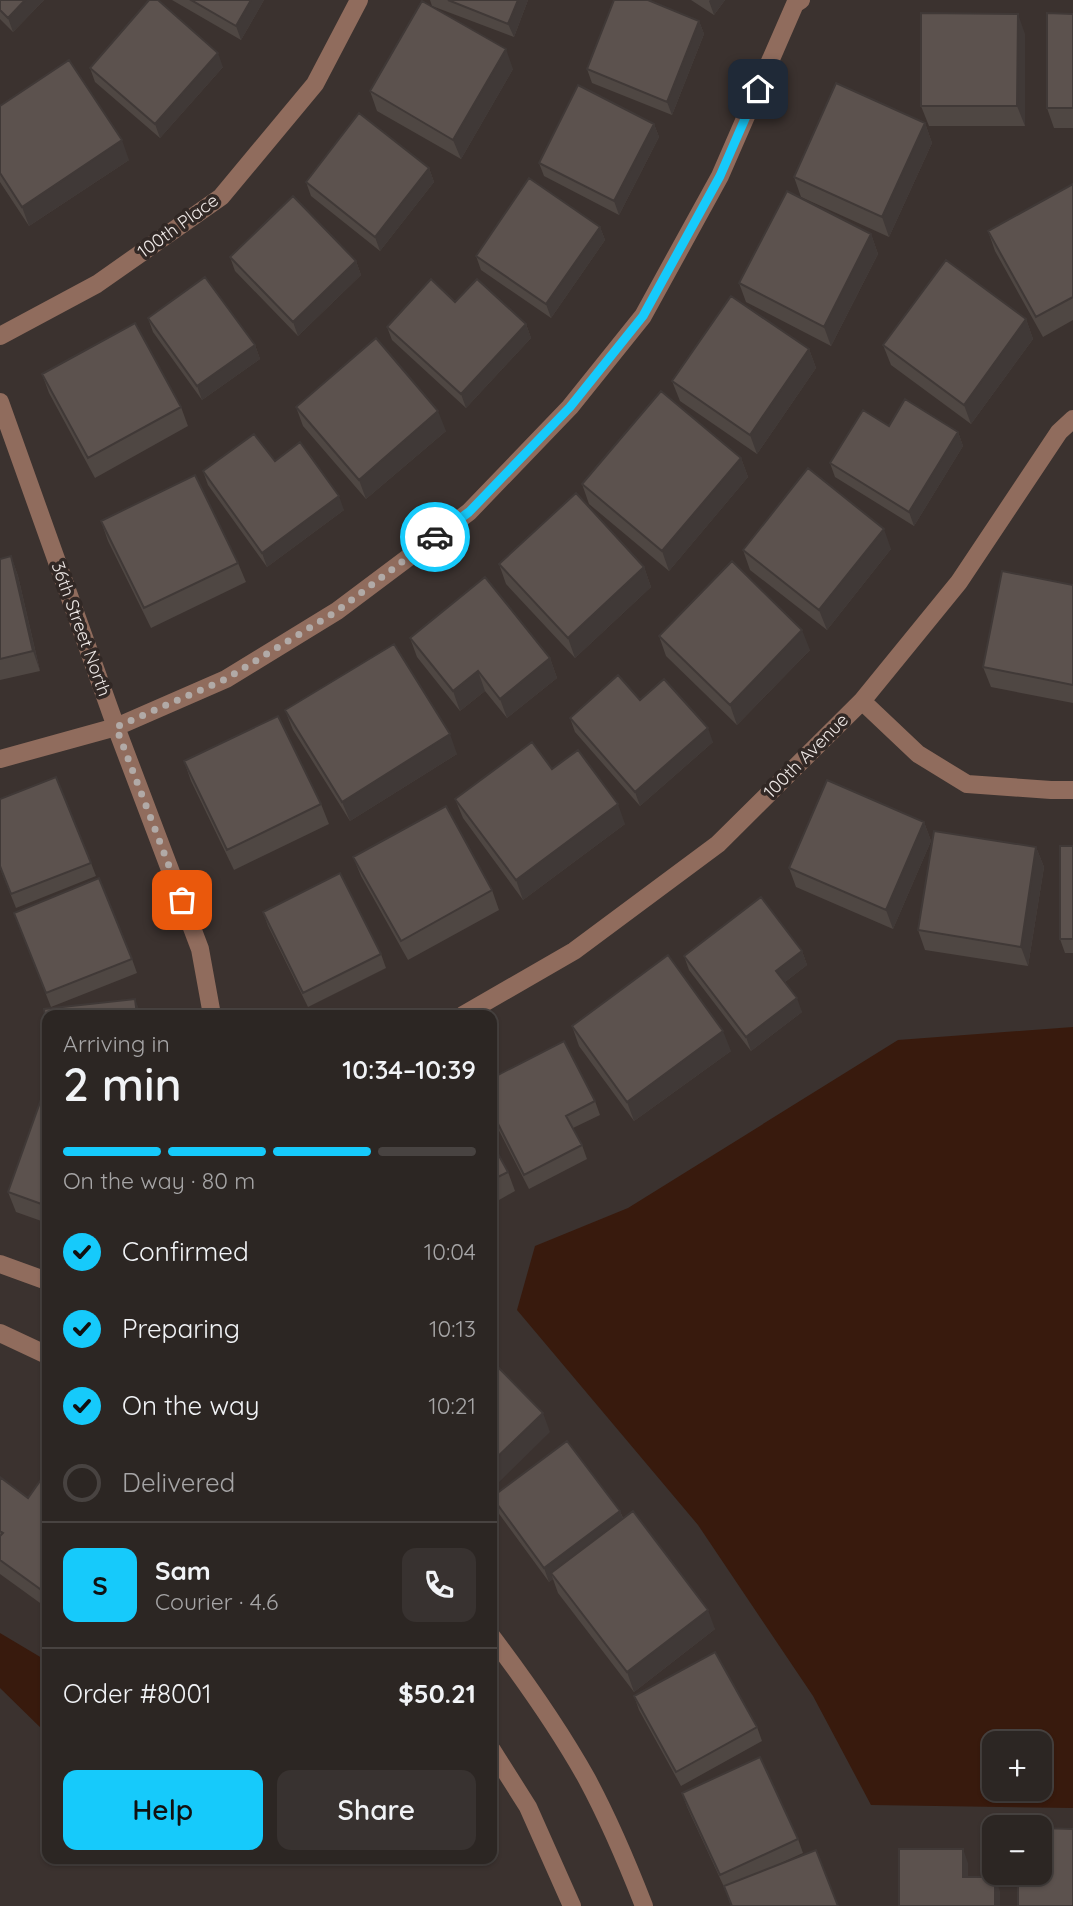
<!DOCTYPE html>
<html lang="en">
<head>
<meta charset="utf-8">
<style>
	:root { --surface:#2c2623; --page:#383230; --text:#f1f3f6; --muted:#a6a5a6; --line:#484341; --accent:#16cafb }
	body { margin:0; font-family:Quicksand,sans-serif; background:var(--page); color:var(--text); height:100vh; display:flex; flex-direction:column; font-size:26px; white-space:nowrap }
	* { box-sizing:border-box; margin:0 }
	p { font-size:23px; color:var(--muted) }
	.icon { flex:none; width:38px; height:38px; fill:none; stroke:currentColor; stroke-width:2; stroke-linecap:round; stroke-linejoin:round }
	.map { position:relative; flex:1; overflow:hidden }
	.panel { position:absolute; left:42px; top:1010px; width:455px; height:854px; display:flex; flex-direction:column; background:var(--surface); border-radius:14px; box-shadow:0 2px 5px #0004,0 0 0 2px var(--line) }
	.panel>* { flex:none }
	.tools { position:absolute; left:982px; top:1731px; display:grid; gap:14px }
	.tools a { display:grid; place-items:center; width:70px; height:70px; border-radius:14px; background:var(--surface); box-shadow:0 2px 5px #0004,0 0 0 2px var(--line); font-size:35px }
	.pin { position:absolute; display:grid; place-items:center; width:60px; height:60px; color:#fff; margin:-30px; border-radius:14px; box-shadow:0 4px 10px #0006 }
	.courier { position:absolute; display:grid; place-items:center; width:70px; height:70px; margin:-35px; border:5px solid #16cafb; border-radius:50%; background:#fff; color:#222; box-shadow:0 2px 9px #0007 }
	.headline em { font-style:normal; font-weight:600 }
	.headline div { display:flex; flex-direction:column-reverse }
	.headline { display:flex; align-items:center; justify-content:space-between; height:119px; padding:0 21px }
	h1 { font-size:46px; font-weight:600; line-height:52px }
	.bar { display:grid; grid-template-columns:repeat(4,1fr); gap:10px 7px; align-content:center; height:84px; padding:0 21px }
	.bar i { height:9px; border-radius:5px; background:var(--line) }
	.bar .active { background:var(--accent) }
	.bar p { grid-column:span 4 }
	.line { display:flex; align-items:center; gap:18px; padding:0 21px; border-top:2px solid var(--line) }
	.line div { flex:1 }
	.round { display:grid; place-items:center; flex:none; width:74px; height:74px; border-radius:14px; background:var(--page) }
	ol { padding:0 21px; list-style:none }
	li { display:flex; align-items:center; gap:21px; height:77px }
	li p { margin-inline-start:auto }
	li .icon { padding:7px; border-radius:50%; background:var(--accent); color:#111; stroke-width:4 }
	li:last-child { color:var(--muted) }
	li i { width:38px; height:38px; border:4px solid var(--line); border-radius:50% }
	.action { display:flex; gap:14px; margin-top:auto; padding:14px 21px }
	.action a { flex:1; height:80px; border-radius:14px; background:var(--accent); color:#111; font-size:28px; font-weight:600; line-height:80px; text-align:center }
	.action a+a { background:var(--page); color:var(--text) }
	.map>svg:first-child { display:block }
	.water { fill:#381a0d; fill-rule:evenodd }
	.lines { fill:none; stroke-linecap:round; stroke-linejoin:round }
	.minor { stroke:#906c5d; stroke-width:18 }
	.wall { fill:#4f4743 }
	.shaded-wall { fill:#403937 }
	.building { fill:#5c524e; stroke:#403937; stroke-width:2 }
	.done { stroke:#b1aaa7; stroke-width:7; stroke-dasharray:0 12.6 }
	.route { stroke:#16cafb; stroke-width:9 }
	.labels { text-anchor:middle; stroke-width:7; stroke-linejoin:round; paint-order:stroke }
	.street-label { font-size:18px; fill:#f0eae8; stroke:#312825 }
</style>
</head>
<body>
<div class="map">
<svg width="1073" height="1906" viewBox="0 0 1073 1906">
	<rect width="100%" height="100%" fill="#3b322f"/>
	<!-- water -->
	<path class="water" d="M 1073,1027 L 1073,1808 L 871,1805 L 813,1696 L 698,1525 L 517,1310 L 535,1246 L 628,1208 L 898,1040 ZM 994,1743 L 1040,1743 L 1040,1788 L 994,1788 Z
		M 0,1633 L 47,1661 L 47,1734 L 0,1688 Z"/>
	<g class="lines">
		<!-- minor -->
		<path class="minor" d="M 0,336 L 97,284 L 221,197 L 315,84 L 359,0
			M 0,402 L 116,727 L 200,949 L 212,1015
			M 862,701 L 918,754 L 967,784 L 1051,790 L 1073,790
			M 0,759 L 116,727 L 226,679 L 337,611 L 469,512 L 570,407 L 643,316 L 720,176 L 795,4 L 801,0
			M 463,1015 L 574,951 L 718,844 L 862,701 L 959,582 L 1059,432 L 1073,419
			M 0,1264 L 47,1281
			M 0,1333 L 47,1355
			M 492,1637 C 526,1682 559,1729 587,1779 C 608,1818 628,1865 644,1906
			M 492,1750 L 528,1807 L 572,1906"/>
	</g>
	<!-- wall -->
	<path class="wall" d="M 0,0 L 44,0 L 13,32 L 0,19 Z
		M 172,0 L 264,0 L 241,40 Z
		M 430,0 L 528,0 L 514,37 L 432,6 Z
		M 691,0 L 725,0 L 714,15 Z
		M 1073,14 L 1073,128 L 1054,128 L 1047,108 Z
		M 699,21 L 704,34 L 672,115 L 592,83 L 587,69 Z
		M 1025,34 L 1025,126 L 929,126 L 921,106 Z
		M 223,67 L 160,138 L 95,82 L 90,68 Z
		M 513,69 L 461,159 L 377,111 L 370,91 Z
		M 0,106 L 129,160 L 29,226 L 0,182 Z
		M 925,123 L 932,143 L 889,237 L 801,197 L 794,177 Z
		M 654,124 L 659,137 L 619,215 L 544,176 L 539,163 Z
		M 429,168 L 434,182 L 380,251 L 311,196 L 306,182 Z
		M 1073,184 L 1073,320 L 1043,337 L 995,251 L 988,231 Z
		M 600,227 L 605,240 L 551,318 L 481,270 L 476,256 Z
		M 871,234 L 878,254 L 831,346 L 746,302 L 739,283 Z
		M 230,257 L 356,261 L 361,275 L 298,336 L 235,271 Z
		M 455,302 L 526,324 L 531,338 L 466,408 L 392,340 L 387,327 Z
		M 148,318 L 255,345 L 260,359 L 202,400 L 153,332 Z
		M 1026,319 L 1033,339 L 971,424 L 891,365 L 883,345 Z
		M 809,349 L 816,368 L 757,454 L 680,401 L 672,381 Z
		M 42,374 L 181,407 L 188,426 L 95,478 L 49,393 Z
		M 296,407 L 446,431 L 366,499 L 303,426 Z
		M 889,426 L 958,432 L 963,446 L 914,526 L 835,477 L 830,463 Z
		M 741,458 L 748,477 L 669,571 L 589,504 L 582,484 Z
		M 275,461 L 344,510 L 267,567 L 208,485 L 203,471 Z
		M 101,521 L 238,563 L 246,582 L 151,628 L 108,541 Z
		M 891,549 L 827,630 L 750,570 L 743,550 Z
		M 11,556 L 18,576 L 40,671 L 0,680 L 0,559 Z
		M 499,564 L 644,567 L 651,587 L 575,658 L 506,584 Z
		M 1073,585 L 1073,703 L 991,687 L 983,667 Z
		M 659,636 L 810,650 L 737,725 L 666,656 Z
		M 410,638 L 550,658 L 557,678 L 507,718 L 485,691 L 460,711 L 417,657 Z
		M 640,700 L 713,742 L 640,806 L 575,732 L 570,718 Z
		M 285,710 L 457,754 L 350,821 L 293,730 Z
		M 184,761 L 321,804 L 329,824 L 234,870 L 191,781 Z
		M 455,799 L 625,824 L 523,900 L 463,818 Z
		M 924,822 L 931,841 L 893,929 L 796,887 L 789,868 Z
		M 1073,846 L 1073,953 L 1065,953 L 1060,939 Z
		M 1036,847 L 1044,867 L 1028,966 L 925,950 L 918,930 Z
		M 353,857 L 492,890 L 499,910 L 408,960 L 361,876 Z
		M 91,863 L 96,876 L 16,908 L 0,868 Z
		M 263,912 L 381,954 L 386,968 L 308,1007 L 268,926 Z
		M 19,926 L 132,959 L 137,973 L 51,1007 Z
		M 802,951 L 807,965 L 785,982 L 802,1012 L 751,1051 L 689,970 L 684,956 Z
		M 572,1026 L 731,1051 L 634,1121 L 579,1046 Z
		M 492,1078 L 595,1101 L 600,1115 L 573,1128 L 582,1145 L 587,1159 L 529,1189 L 492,1117 Z
		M 47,1096 L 47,1223 L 16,1212 L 8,1192 Z
		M 492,1143 L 508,1172 L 515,1191 L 492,1204 Z
		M 47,1471 L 47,1608 L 0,1574 L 0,1477 L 28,1498 Z
		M 492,1497 L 620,1511 L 623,1518 L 715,1629 L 634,1692 L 558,1593 L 553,1579 L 549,1582 L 497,1511 Z
		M 634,1696 L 757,1727 L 762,1741 L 681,1786 L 639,1710 Z
		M 682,1793 L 798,1839 L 803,1853 L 770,1868 L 838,1906 L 731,1906 L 725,1889 L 687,1807 Z"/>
	<!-- shaded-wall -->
	<path class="shaded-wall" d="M 25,0 L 44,0 L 13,32 L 8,18 Z
		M 251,0 L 264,0 L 241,40 L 236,26 Z
		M 518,0 L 528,0 L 514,37 L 508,24 Z
		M 710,0 L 725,0 L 714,15 L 709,1 Z
		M 1018,14 L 1025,34 L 1025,126 L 1017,106 Z
		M 699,21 L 704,34 L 672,115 L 667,102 Z
		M 506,49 L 513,69 L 461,159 L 453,140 Z
		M 218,53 L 223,67 L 160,138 L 155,124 Z
		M 925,123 L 932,143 L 889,237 L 882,217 Z
		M 654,124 L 659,137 L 619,215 L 614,201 Z
		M 122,140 L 129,160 L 29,226 L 22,207 Z
		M 429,168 L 434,182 L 380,251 L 375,237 Z
		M 600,227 L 605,240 L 551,318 L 546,304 Z
		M 871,234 L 878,254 L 831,346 L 824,327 Z
		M 356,261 L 361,275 L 298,336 L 293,322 Z
		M 1026,319 L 1033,339 L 971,424 L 964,405 Z
		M 526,324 L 531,338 L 466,408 L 461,394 Z
		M 255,345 L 260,359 L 202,400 L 197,386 Z
		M 809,349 L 816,368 L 757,454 L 750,435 Z
		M 438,411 L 446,431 L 366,499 L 359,480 Z
		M 958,432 L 963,446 L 914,526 L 909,512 Z
		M 741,458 L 748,477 L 669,571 L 662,551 Z
		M 339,496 L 344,510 L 267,567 L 262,553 Z
		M 884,529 L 891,549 L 827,630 L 819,610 Z
		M 11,556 L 18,576 L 40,671 L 33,651 Z
		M 644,567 L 651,587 L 575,658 L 568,638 Z
		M 802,630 L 810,650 L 737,725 L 730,705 Z
		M 550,658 L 557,678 L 507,718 L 500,699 Z
		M 478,671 L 485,691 L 460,711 L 453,691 Z
		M 708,728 L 713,742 L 640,806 L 635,792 Z
		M 450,734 L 457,754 L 350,821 L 342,802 Z
		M 618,804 L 625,824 L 523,900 L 516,880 Z
		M 924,822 L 931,841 L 893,929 L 886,910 Z
		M 1036,847 L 1044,867 L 1028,966 L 1021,947 Z
		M 802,951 L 807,965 L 781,985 L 776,971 Z
		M 797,998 L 802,1012 L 751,1051 L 746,1037 Z
		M 135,999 L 140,1012 L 141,1015 L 137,1015 Z
		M 723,1031 L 731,1051 L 634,1121 L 627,1102 Z
		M 543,1413 L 550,1432 L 492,1489 L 492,1462 Z
		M 620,1511 L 625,1525 L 551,1573 L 553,1579 L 549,1582 L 544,1568 Z
		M 708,1610 L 715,1629 L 634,1692 L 627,1672 Z
		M 963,1849 L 968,1863 L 968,1891 L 963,1877 Z
		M 995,1877 L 1000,1891 L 1000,1906 L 995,1906 Z"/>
	<!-- building -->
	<path class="building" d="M 0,0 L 25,0 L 8,18 L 0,10 Z
		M 149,0 L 158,0 L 218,53 L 155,124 L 90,68 Z
		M 191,0 L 251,0 L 236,26 Z
		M 448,0 L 518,0 L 508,24 Z
		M 614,0 L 648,0 L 699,21 L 667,102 L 587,69 Z
		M 422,1 L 506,49 L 453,140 L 370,91 Z
		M 921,13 L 1018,14 L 1017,106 L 921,106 Z
		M 1047,13 L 1073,14 L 1073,108 L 1047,108 Z
		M 69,60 L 122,140 L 22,207 L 0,173 L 0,106 Z
		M 836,83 L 925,123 L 882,217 L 794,177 Z
		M 578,85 L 654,124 L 614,201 L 539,163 Z
		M 359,113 L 429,168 L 375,237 L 306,182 Z
		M 529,178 L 600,227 L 546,304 L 476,256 Z
		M 1073,184 L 1073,297 L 1036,317 L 988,231 Z
		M 787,191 L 871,234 L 824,327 L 739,283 Z
		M 293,196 L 356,261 L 293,322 L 230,257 Z
		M 946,260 L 1026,319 L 964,405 L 883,345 Z
		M 205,277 L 255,345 L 197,386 L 148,318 Z
		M 431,279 L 455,302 L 477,279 L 526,324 L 461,394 L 387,327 Z
		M 731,296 L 809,349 L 750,435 L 672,381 Z
		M 135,323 L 181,407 L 88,458 L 42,374 Z
		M 376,338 L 438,411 L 359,480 L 296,407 Z
		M 661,391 L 741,458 L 662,551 L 582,484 Z
		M 905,399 L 958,432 L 909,512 L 830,463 L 863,410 L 889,426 Z
		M 254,434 L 275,461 L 300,442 L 339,496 L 262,553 L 203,471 Z
		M 808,468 L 884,529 L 819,610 L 743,550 Z
		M 195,475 L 238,563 L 144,608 L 101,521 Z
		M 576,493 L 644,567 L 568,638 L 499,564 Z
		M 11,556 L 33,651 L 0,659 L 0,559 Z
		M 732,561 L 802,630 L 730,705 L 659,636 Z
		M 1002,571 L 1073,585 L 1073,685 L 983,667 Z
		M 485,577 L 550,658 L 500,699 L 478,671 L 453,691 L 410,638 Z
		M 394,644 L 450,734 L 342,802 L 285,710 Z
		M 618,675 L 640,700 L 664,679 L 708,728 L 635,792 L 570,718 Z
		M 278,716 L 321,804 L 227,850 L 184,761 Z
		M 532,742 L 552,769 L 578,750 L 618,804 L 516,880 L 455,799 Z
		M 56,777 L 91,863 L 11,894 L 0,866 L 0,799 Z
		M 827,780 L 924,822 L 886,910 L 789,868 Z
		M 446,806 L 492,890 L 401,941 L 353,857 Z
		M 934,831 L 1036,847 L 1021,947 L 918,930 Z
		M 1060,846 L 1073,846 L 1073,939 L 1060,939 Z
		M 340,873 L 381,954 L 303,993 L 263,912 Z
		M 99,878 L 132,959 L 46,993 L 14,913 Z
		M 761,897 L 802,951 L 776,971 L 797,998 L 746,1037 L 684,956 Z
		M 668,955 L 723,1031 L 627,1102 L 572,1026 Z
		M 135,999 L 137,1015 L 47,1015 L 47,1034 L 44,1009 Z
		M 564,1041 L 595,1101 L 566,1116 L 582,1145 L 524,1175 L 492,1112 L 492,1078 Z
		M 43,1094 L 47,1096 L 47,1206 L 8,1192 Z
		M 492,1143 L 508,1172 L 492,1180 Z
		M 492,1361 L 543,1413 L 492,1462 Z
		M 567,1441 L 620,1511 L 544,1568 L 492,1497 Z
		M 47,1471 L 47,1594 L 0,1560 L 0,1536 L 3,1533 L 0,1531 L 0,1477 L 28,1498 Z
		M 633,1511 L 708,1610 L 627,1672 L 551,1573 Z
		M 715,1652 L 757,1727 L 676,1772 L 634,1696 Z
		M 760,1757 L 798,1839 L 720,1875 L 682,1793 Z
		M 1040,1828 L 1073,1829 L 1073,1906 L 1018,1906 L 1018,1872 L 1040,1872 Z
		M 899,1849 L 963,1849 L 963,1877 L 995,1877 L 995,1906 L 899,1906 Z
		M 816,1850 L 838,1906 L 732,1906 L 724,1886 Z"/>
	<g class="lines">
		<!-- done -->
		<path class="done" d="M 182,900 L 116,727 L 226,679 L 337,611 L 435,537"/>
		<!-- route -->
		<path class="route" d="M 435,537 L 469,512 L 570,407 L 643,316 L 720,176 L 758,89"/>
	</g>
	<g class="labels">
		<!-- street labels -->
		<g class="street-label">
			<text transform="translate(178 226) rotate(-36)" y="6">100th Place</text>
			<text transform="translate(81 629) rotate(70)" y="6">36th Street North</text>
			<text transform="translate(806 756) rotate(-45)" y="6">100th Avenue</text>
		</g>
	</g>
</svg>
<div class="tools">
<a>+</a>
<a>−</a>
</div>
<div class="pin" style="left:182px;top:900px;background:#ea580c"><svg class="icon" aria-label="bag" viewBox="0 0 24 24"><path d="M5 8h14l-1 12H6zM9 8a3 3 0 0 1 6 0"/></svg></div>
<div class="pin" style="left:758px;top:89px;background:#1f2937"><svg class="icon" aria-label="home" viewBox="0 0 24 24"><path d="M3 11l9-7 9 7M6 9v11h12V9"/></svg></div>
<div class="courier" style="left:435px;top:537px"><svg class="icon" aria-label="car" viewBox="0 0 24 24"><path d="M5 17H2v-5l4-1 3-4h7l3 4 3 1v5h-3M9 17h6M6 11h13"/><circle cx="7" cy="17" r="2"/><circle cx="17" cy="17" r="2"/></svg></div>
<section class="panel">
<div class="headline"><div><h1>2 min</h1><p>Arriving in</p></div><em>10:34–10:39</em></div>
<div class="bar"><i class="active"></i><i class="active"></i><i class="active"></i><i></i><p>On the way · 80 m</p></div>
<ol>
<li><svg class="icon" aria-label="check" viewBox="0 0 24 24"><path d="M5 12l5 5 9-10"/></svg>Confirmed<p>10:04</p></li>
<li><svg class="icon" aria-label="check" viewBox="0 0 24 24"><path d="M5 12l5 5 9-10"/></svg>Preparing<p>10:13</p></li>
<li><svg class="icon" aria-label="check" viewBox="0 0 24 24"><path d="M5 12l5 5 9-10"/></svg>On the way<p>10:21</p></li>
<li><i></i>Delivered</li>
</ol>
<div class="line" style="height:126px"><b class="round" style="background:var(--accent);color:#111">S</b><div><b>Sam</b><p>Courier · 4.6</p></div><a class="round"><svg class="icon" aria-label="phone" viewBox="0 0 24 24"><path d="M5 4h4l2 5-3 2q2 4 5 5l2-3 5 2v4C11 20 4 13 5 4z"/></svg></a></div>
<div class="line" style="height:91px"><div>Order #8001</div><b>$50.21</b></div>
<div class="action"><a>Help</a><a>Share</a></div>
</section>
</div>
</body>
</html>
